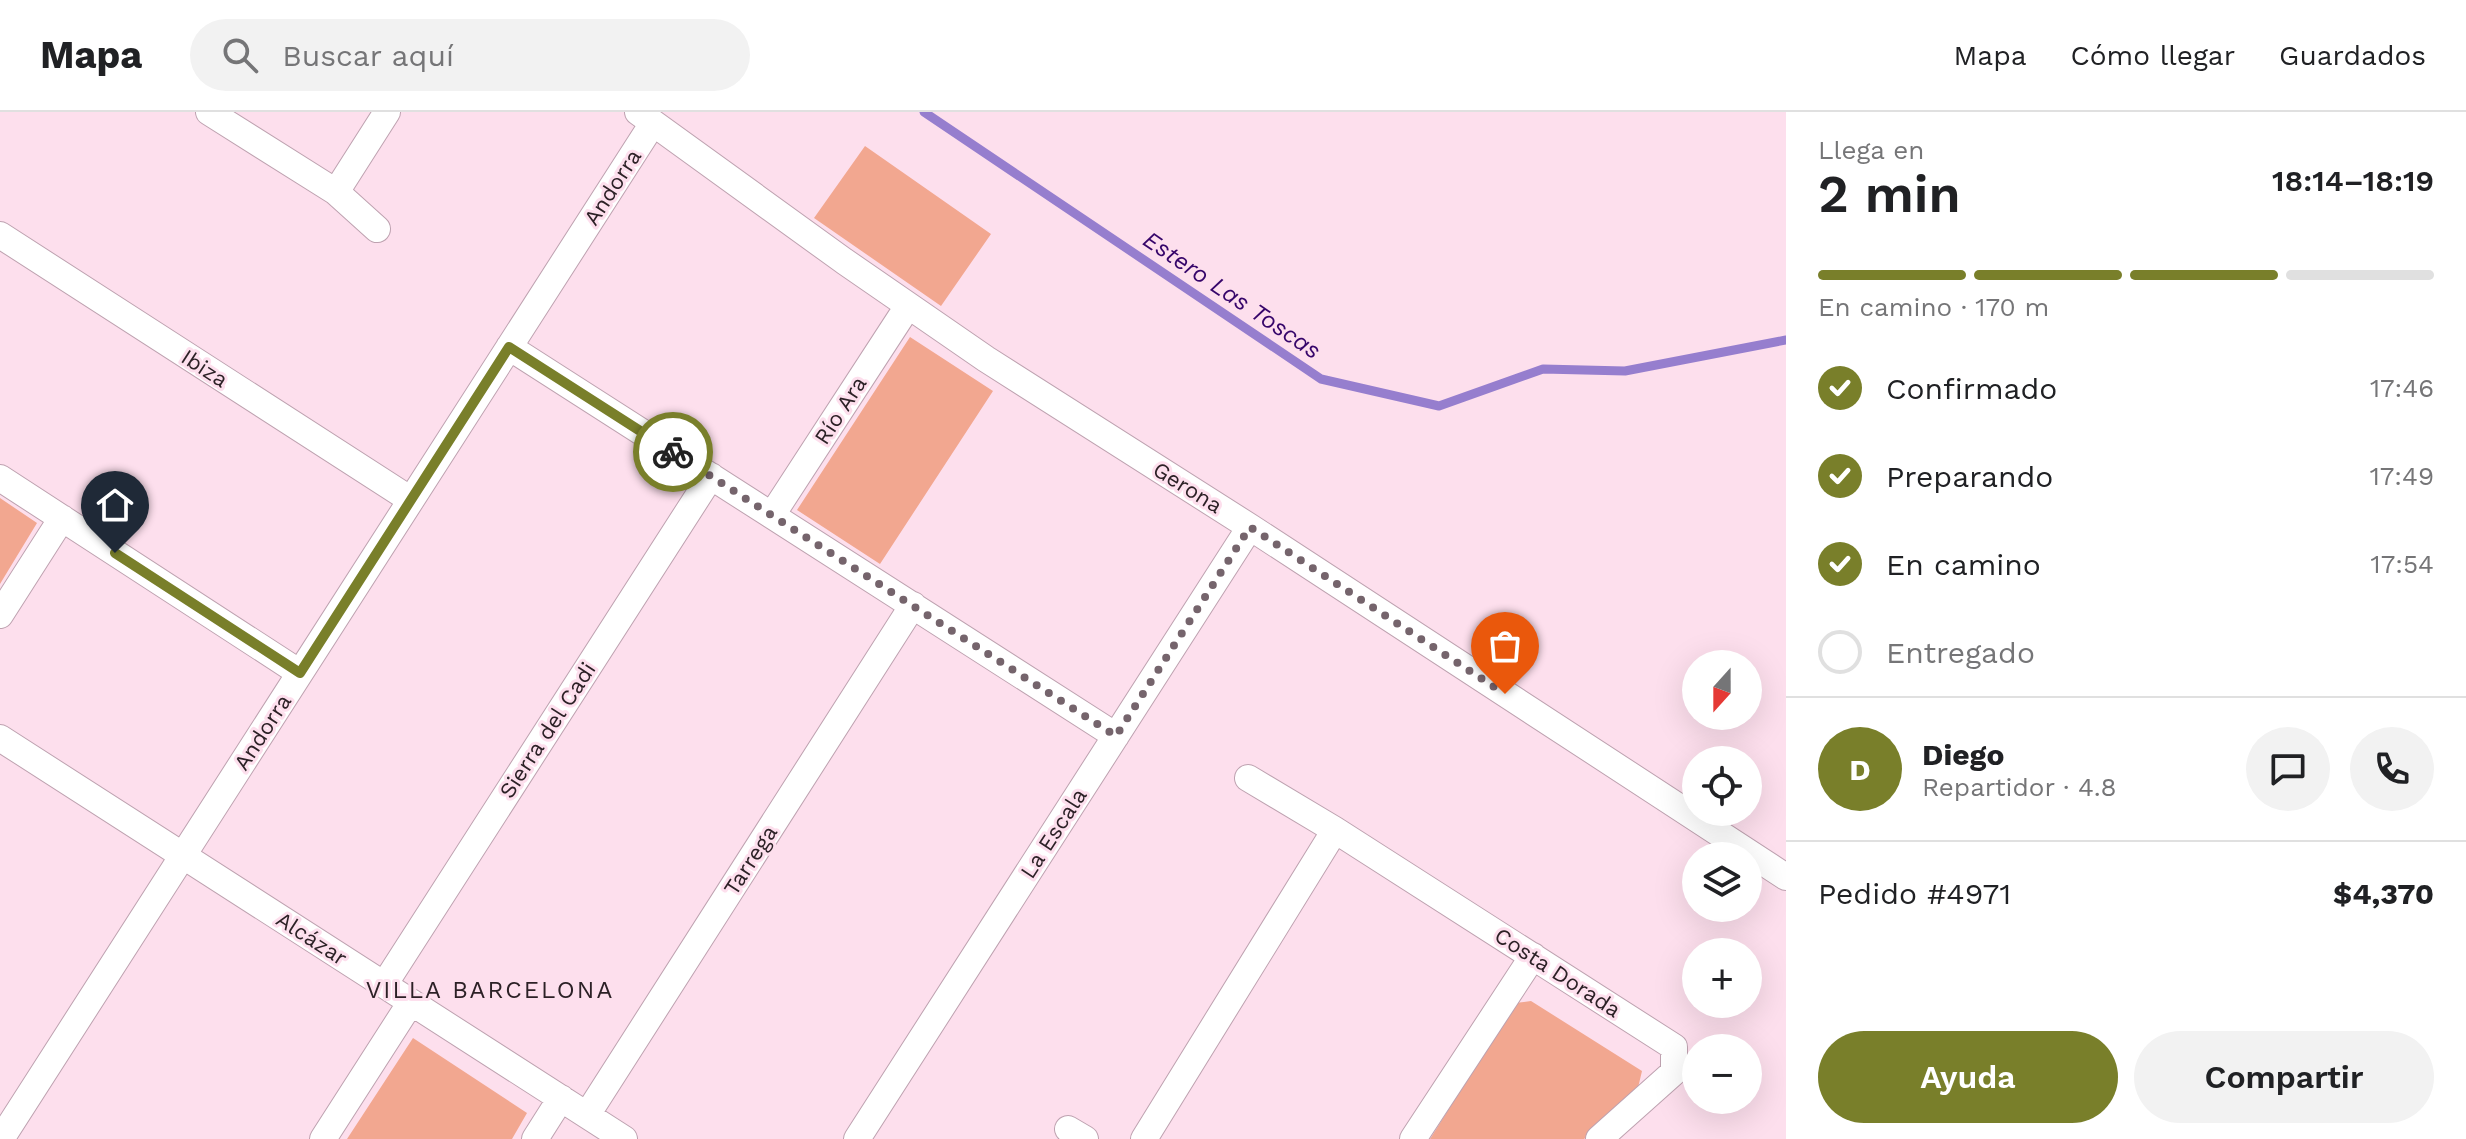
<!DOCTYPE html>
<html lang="es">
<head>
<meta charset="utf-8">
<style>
	:root { --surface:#fff; --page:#f2f2f2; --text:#202124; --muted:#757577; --line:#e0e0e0; --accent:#797f2a }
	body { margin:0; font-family:"Work Sans",sans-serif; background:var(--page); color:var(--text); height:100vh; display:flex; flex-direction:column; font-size:30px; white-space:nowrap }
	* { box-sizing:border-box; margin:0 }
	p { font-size:26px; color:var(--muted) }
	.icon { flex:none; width:44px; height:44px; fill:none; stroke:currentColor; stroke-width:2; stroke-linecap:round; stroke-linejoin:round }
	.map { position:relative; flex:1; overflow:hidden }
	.sheet { display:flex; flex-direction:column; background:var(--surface); width:680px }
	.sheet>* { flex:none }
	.needle { width:52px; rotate:201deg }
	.controls { position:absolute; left:1682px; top:538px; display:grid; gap:16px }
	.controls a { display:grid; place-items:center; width:80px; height:80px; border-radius:50%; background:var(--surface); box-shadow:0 8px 32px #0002; font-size:40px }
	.pin { position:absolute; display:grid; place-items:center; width:68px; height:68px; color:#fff; margin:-82px -34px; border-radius:50% 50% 50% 0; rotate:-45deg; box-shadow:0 0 8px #0007 }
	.pin .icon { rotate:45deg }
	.courier { position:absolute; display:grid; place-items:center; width:80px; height:80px; margin:-40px; border:6px solid #797f2a; border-radius:50%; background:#fff; color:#222; box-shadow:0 2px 10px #0007 }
	.summary em { font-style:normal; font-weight:600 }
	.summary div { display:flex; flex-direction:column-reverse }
	.summary { display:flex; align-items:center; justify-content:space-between; height:136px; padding:0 32px }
	h1 { font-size:52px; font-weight:600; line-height:60px }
	.bar { display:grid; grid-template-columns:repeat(4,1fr); gap:12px 8px; align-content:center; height:96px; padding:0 32px }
	.bar i { height:10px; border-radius:6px; background:var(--line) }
	.bar .current { background:var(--accent) }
	.bar p { grid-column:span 4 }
	.line { display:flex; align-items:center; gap:20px; padding:0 32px; border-top:2px solid var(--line) }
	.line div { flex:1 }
	.round { display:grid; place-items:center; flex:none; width:84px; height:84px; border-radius:42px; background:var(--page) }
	ol { padding:0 32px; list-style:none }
	li { display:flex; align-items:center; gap:24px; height:88px }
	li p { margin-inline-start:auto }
	li .icon { padding:8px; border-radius:50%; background:var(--accent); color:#fff; stroke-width:4 }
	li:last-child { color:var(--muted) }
	li i { width:44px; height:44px; border:4px solid var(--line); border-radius:50% }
	.cta { display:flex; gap:16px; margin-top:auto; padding:16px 32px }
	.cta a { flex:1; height:92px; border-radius:48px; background:var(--accent); color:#fff; font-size:32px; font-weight:600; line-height:92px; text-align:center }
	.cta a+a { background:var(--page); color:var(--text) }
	header { display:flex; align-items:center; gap:48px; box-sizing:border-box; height:112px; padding:0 40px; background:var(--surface); border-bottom:2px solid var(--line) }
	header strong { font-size:38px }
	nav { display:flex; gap:44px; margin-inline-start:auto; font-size:28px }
	.search { width:560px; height:72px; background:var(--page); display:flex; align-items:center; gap:20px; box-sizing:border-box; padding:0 28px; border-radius:44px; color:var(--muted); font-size:30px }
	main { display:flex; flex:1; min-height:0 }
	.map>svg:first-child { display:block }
	.green { fill:#f2a790 }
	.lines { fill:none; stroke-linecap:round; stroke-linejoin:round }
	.stream { stroke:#967ece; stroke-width:9 }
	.street-casing { stroke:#bea2b0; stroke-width:28 }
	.street { stroke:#fff; stroke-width:26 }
	.done { stroke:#75646c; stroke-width:8; stroke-dasharray:0 14.4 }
	.route { stroke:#797f2a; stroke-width:10 }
	.labels { text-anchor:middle; stroke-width:6; stroke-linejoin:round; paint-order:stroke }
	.street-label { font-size:22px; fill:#2c2126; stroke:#fddfed }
	.water-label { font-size:24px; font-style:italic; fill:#36056a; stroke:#fddfed }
	.neighbourhood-label { font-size:24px; letter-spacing:2px; fill:#2c2126; stroke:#fddfed }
</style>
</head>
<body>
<header>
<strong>Mapa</strong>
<div class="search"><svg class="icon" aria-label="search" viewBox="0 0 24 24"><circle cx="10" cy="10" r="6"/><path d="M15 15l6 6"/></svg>Buscar aquí</div>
<nav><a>Mapa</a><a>Cómo llegar</a><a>Guardados</a></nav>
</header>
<main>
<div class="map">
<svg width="1786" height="1027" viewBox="0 0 1786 1027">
	<rect width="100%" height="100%" fill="#fddfed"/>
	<!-- green -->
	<path class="green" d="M 865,34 L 991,122 L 941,194 L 814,106 Z
		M 910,225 L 993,279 L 880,452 L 797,398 Z
		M 0,386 L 37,411 L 0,472 Z
		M 1531,889 L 1642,959 L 1637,980 L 1584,1027 L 1430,1027 L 1515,891 Z
		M 413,926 L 527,1001 L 512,1027 L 347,1027 Z"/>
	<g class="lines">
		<!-- stream -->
		<path class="stream" d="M 924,0 L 1321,267 L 1439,294 L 1543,257 L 1625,259 L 1786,228"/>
		<defs>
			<path id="street" d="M 209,0 L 336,80 L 377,117
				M 638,0 L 844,149 L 986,247 L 1250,415 L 1786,765
				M 336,80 L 387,0
				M 0,123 L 411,388
				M 509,235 L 1116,624
				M 0,366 L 300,561
				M 772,403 L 908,194
				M 0,503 L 62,406
				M 0,626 L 624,1027
				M 1248,666 L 1335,718 L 1674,935 L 1674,960 L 1599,1027
				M 384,873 L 711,364
				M 587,1003 L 913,493
				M 1068,1017 L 1085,1027
				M 1,1027 L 653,11
				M 323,1027 L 411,890
				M 535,1027 L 561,986
				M 857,1027 L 1250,415
				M 1144,1027 L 1335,718
				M 1413,1027 L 1533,844"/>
		</defs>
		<!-- street casing -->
		<use href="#street" class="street-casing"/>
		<!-- street -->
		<use href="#street" class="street"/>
	</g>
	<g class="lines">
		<!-- done -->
		<path class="done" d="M 673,340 L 1116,624 L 1250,415 L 1505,582"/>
		<!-- route -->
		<path class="route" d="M 115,441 L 300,561 L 509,235 L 673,340"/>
	</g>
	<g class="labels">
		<!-- street labels -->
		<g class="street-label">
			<text transform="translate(612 75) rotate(-57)" y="8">Andorra</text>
			<text transform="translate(205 256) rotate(33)" y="8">Ibiza</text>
			<text transform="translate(840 298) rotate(-57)" y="8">Río Ara</text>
			<text transform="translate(1188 375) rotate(32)" y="8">Gerona</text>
			<text transform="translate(547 618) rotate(-57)" y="8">Sierra del Cadi</text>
			<text transform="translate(262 620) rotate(-57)" y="8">Andorra</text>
			<text transform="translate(1053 721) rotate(-57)" y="8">La Escala</text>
			<text transform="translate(750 748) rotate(-57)" y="8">Tarrega</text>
			<text transform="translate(312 826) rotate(33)" y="8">Alcázar</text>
			<text transform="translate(1558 860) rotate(33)" y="8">Costa Dorada</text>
		</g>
		<!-- water labels -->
		<g class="water-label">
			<text transform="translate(1232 183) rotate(34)" y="8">Estero Las Toscas</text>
		</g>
		<!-- neighbourhood labels -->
		<g class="neighbourhood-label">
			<text x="490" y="886">VILLA BARCELONA</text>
		</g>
	</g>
</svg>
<div class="controls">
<a><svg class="needle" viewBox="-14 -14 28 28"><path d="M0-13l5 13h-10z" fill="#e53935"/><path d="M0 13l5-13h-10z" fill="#757577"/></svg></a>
<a><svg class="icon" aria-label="locate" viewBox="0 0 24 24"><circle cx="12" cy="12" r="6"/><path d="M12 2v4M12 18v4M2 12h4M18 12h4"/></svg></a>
<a><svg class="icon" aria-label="layers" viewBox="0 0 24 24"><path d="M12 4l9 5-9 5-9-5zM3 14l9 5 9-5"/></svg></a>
<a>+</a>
<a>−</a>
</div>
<div class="pin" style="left:1505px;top:582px;background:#ea580c"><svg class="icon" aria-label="bag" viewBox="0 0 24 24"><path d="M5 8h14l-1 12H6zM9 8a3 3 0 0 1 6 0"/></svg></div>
<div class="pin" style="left:115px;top:441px;background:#1f2937"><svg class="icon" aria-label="home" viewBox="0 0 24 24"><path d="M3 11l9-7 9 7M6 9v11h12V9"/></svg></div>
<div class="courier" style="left:673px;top:340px"><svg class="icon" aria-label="bike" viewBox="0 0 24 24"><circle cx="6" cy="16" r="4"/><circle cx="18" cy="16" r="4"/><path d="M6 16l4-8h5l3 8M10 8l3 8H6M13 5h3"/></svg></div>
</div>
<section class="sheet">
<div class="summary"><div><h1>2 min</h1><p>Llega en</p></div><em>18:14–18:19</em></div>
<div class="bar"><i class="current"></i><i class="current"></i><i class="current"></i><i></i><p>En camino · 170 m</p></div>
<ol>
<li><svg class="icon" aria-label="check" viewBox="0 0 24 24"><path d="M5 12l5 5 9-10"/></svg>Confirmado<p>17:46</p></li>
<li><svg class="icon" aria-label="check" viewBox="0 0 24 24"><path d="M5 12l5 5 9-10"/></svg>Preparando<p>17:49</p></li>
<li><svg class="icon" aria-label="check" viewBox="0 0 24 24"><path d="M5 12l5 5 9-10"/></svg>En camino<p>17:54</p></li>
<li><i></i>Entregado</li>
</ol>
<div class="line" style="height:144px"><b class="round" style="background:var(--accent);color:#fff">D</b><div><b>Diego</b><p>Repartidor · 4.8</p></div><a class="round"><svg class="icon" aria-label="chat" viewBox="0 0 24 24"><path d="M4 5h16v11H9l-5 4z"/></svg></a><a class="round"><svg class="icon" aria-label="phone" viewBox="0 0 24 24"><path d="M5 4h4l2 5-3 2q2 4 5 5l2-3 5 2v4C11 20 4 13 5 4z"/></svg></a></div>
<div class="line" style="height:104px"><div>Pedido #4971</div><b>$4,370</b></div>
<div class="cta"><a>Ayuda</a><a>Compartir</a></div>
</section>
</main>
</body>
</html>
